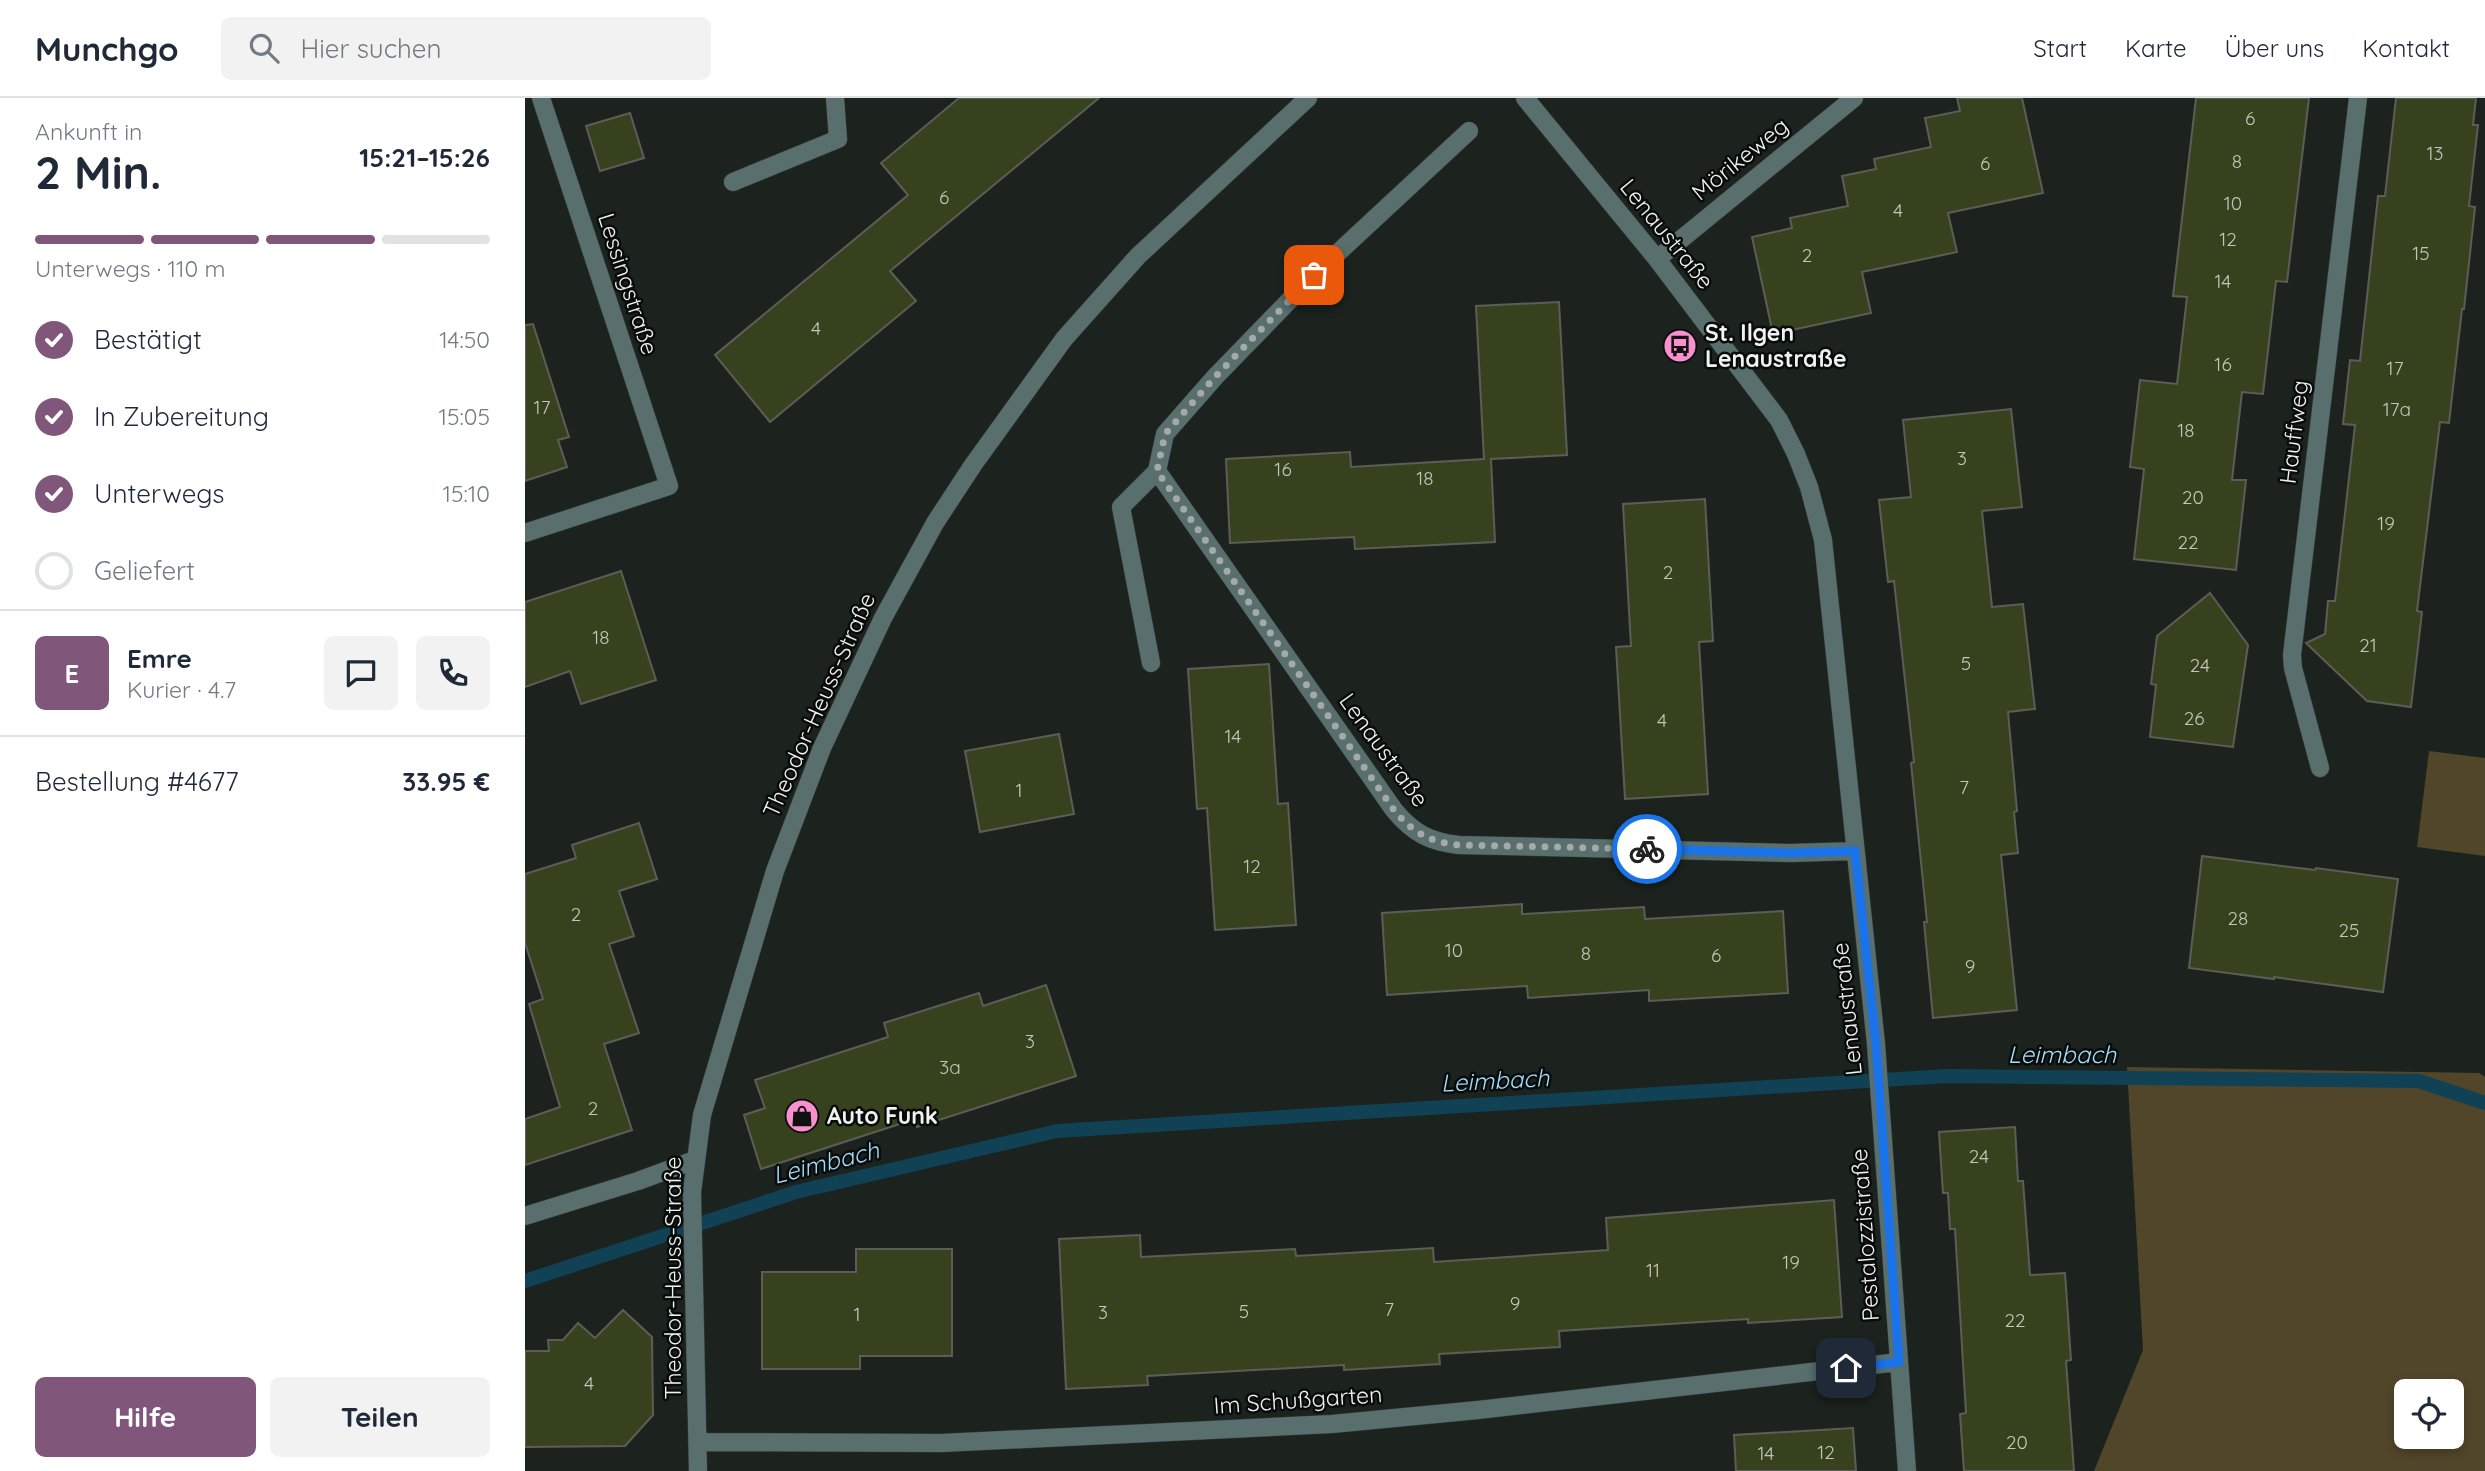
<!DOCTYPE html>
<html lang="de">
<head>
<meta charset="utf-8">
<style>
	:root { --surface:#fff; --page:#f2f2f3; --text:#1f2937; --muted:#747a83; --line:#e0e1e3; --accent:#80577a }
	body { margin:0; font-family:Quicksand,sans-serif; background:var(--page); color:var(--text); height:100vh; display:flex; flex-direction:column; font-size:26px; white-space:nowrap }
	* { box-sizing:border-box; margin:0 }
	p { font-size:23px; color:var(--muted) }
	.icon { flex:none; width:38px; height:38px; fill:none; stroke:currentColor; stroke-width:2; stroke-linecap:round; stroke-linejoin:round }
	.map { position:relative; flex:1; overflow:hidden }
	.panel { display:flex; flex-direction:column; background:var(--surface); width:525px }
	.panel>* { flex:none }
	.controls { position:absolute; left:1869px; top:1281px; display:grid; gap:14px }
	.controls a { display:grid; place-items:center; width:70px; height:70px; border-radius:10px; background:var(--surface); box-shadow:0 4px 10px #0003; font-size:35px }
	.pin { position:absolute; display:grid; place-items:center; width:60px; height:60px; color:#fff; margin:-30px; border-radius:14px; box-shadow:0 4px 10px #0006 }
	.courier { position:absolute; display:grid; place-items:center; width:70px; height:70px; margin:-35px; border:5px solid #1a73e8; border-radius:50%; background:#fff; color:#222; box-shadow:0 2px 9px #0007 }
	.overview em { font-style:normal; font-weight:800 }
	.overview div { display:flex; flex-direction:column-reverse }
	.overview { display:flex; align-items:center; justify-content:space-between; height:119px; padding:0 35px }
	h1 { font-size:46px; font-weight:800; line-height:52px }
	.bar { display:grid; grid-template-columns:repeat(4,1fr); gap:10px 7px; align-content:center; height:84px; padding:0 35px }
	.bar i { height:9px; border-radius:5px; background:var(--line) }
	.bar .current { background:var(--accent) }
	.bar p { grid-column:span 4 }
	.line { display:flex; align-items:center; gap:18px; padding:0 35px; border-top:2px solid var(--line) }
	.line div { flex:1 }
	.round { display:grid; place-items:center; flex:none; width:74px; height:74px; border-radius:10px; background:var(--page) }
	ol { padding:0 35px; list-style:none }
	li { display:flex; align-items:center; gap:21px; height:77px }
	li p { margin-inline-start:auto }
	li .icon { padding:7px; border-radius:50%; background:var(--accent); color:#fff; stroke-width:4 }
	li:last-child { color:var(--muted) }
	li i { width:38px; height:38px; border:4px solid var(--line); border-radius:50% }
	.button { display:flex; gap:14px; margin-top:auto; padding:14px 35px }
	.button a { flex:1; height:80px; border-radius:10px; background:var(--accent); color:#fff; font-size:28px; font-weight:800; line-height:80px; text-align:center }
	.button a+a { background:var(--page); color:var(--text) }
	header { display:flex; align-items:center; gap:42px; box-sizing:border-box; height:98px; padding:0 35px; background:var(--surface); border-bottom:2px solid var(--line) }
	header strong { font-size:33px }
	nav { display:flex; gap:38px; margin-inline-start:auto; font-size:24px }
	.search { width:490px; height:63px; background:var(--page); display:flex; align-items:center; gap:18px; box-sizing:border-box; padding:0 24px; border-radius:10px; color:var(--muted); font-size:26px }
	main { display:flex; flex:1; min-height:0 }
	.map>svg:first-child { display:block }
	.green { fill:#51462a; fill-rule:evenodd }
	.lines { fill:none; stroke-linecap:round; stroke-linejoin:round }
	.stream { stroke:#114155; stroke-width:14 }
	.building { fill:#36421d; stroke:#5b5e57; stroke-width:2 }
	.minor-casing { stroke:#39403c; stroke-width:19 }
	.minor { stroke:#586f6e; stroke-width:18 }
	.done { stroke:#a4aaa7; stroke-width:7; stroke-dasharray:0 12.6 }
	.route { stroke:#1a73e8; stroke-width:9 }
	.labels { text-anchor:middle; stroke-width:5; stroke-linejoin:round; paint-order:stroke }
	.number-label { font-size:19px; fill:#c0c6bb }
	.street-label { font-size:23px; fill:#eef2f0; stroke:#080b0a }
	.poi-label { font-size:23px; font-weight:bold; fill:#eef2f0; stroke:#080b0a; text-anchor:start }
	.water-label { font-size:24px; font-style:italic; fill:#a2ddfa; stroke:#080b0a }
</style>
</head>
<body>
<header>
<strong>Munchgo</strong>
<div class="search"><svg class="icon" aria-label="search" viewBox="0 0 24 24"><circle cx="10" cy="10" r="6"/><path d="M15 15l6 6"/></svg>Hier suchen</div>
<nav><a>Start</a><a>Karte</a><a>Über uns</a><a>Kontakt</a></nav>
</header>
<main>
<section class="panel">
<div class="overview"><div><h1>2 Min.</h1><p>Ankunft in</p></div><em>15:21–15:26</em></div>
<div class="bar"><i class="current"></i><i class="current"></i><i class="current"></i><i></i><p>Unterwegs · 110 m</p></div>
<ol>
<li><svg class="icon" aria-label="check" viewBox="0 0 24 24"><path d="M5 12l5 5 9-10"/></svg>Bestätigt<p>14:50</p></li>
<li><svg class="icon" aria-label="check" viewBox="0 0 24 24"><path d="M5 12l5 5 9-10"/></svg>In Zubereitung<p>15:05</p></li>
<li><svg class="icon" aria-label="check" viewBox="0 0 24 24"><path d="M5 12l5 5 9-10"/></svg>Unterwegs<p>15:10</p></li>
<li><i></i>Geliefert</li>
</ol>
<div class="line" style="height:126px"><b class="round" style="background:var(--accent);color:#fff">E</b><div><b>Emre</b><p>Kurier · 4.7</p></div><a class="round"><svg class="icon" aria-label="chat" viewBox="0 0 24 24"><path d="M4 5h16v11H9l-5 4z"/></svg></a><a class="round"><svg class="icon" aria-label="phone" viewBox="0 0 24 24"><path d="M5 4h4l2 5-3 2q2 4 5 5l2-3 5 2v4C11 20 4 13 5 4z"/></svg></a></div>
<div class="line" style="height:91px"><div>Bestellung #4677</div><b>33.95 €</b></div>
<div class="button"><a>Hilfe</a><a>Teilen</a></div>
</section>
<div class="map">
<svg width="1960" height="1373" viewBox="0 0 1960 1373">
	<rect width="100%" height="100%" fill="#1c231f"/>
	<!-- green -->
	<path class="green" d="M 1904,653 L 1960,660 L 1960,758 L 1892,749 Z
		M 1602,969 L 1954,975 L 1960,979 L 1960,1373 L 1569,1373 L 1618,1252 ZM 1881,1293 L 1927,1293 L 1927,1339 L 1881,1339 Z"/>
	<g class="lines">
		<!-- stream -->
		<path class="stream" d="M 0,1183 L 271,1094 L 532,1033 L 1422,978 L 1894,983 L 1960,1005"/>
	</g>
	<!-- building -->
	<path class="building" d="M 434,0 L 574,0 L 365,173 L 391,203 L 245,324 L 190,257 L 383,97 L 356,65 Z
		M 1432,0 L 1497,0 L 1518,95 L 1423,115 L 1432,154 L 1337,174 L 1346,215 L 1248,236 L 1227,139 L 1267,130 L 1265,120 L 1323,108 L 1317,78 L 1351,71 L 1349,61 L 1406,49 L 1400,20 L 1435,13 Z
		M 1671,0 L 1784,0 L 1762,184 L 1751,183 L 1738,296 L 1717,294 L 1707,382 L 1721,382 L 1711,472 L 1609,461 L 1619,371 L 1605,369 L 1615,282 L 1652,286 L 1662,199 L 1648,198 Z
		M 1871,0 L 1951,0 L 1948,27 L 1953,27 L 1944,108 L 1950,109 L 1939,211 L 1937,211 L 1924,325 L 1915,324 L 1892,513 L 1897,514 L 1886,609 L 1842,603 L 1781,545 L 1800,536 L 1803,503 L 1810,503 L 1830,327 L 1818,326 L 1825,262 L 1835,263 L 1853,98 L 1860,98 Z
		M 105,15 L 119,60 L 75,73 L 61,28 Z
		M 1034,204 L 1042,357 L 966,361 L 970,444 L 830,451 L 829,439 L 705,445 L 701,361 L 825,354 L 826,369 L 959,361 L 951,208 Z
		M 8,226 L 44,339 L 33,342 L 42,369 L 0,383 L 0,227 Z
		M 1486,311 L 1497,409 L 1457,413 L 1467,509 L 1498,506 L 1510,611 L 1483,614 L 1492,713 L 1489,714 L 1493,755 L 1476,757 L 1492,912 L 1408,920 L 1399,824 L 1402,824 L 1386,665 L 1389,664 L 1369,483 L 1363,484 L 1354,402 L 1386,399 L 1378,322 Z
		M 1180,401 L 1188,543 L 1174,544 L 1183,696 L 1100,701 L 1091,549 L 1106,548 L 1098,406 Z
		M 96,473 L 131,582 L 56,606 L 45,573 L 0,589 L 0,504 Z
		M 1685,495 L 1723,547 L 1708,649 L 1625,639 L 1631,587 L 1626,586 L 1632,538 Z
		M 744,566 L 753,706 L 763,705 L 771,827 L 690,832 L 682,710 L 672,711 L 663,571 Z
		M 534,636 L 549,716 L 455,734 L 440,653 Z
		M 114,725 L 132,781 L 94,793 L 109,838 L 84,846 L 114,935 L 79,946 L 107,1032 L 0,1067 L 0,1021 L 35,1009 L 4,906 L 18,901 L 0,845 L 0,776 L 51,760 L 47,747 Z
		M 1677,758 L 1790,772 L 1791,770 L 1873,781 L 1858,894 L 1749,879 L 1749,881 L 1664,870 Z
		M 997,806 L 997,816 L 1119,809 L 1120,821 L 1258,813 L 1263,895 L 1124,903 L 1124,892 L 1003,900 L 1002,888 L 862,897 L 857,815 Z
		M 521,887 L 551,978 L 392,1029 L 390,1021 L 236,1071 L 219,1017 L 240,1010 L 230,982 L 363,939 L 359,925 L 454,895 L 458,908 Z
		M 1490,1029 L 1493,1083 L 1498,1083 L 1505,1177 L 1540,1175 L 1546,1262 L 1541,1263 L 1549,1373 L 1439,1373 L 1435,1316 L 1441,1315 L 1430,1131 L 1425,1131 L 1423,1095 L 1418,1095 L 1414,1034 Z
		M 1309,1102 L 1317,1219 L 1223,1225 L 1223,1221 L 1034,1233 L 1035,1249 L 914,1256 L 915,1266 L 819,1272 L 819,1267 L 622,1278 L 623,1287 L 541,1291 L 534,1141 L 615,1137 L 616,1159 L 770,1151 L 771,1158 L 908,1150 L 909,1164 L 1083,1152 L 1081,1120 Z
		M 331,1151 L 427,1151 L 427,1258 L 335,1258 L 335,1271 L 237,1271 L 237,1174 L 331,1174 Z
		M 98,1212 L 127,1239 L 128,1317 L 100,1348 L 0,1349 L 0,1253 L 24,1253 L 23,1242 L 38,1242 L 53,1225 L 70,1240 Z
		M 1328,1330 L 1331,1373 L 1211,1373 L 1209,1337 Z"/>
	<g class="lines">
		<defs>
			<path id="minor" d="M 1000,0 L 1132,161 L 1254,322 L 1271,356 L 1284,389 L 1298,442 L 1351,946 L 1382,1373
				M 944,33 L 789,177 L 690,279 L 640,336 L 632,373 L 869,712 C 888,735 905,744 934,747 L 1266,755 L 1330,753
				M 208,84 L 313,41 L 310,0
				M 1132,161 L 1329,0
				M 0,435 L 144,388 L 16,0
				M 626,565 L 596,409 L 632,373
				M 1795,670 L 1768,570 L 1767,557 L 1833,0
				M 0,1118 L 113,1083 L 170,1062
				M 173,1344 L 417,1345 L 807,1326 L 953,1312 L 1374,1264
				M 173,1373 L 167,1094 L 177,1017 L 250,773 L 297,650 L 358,520 L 410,425 L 448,367 L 539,241 L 613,158 L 783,0"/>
		</defs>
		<!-- minor casing -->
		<use href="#minor" class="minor-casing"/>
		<!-- minor -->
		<use href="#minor" class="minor"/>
	</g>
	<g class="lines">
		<!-- done -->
		<path class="done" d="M 789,177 L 690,279 L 640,336 L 632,373 L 869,712 C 888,735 905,744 934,747 L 1122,751"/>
		<!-- route -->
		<path class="route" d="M 1122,751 L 1266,755 L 1330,753 L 1351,946 L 1374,1264 L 1321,1270"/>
	</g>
	<!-- icons -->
	<defs>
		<symbol id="bus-disc" viewBox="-11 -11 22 22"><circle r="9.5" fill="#f790cd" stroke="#080b0a"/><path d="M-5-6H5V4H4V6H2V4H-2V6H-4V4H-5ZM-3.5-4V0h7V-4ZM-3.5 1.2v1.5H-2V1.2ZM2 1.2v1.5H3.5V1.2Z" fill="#111"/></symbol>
		<symbol id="shop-disc" viewBox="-11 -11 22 22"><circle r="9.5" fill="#f790cd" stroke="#080b0a"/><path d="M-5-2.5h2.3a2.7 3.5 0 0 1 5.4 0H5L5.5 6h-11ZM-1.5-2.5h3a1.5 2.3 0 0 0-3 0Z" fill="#111"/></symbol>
	</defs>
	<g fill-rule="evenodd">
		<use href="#bus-disc" x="1136" y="229" width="38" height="38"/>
		<use href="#shop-disc" x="258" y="999" width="38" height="38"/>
	</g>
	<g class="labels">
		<!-- number labels -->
		<g class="number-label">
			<text x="1725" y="27">6</text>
			<text x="1910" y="62">13</text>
			<text x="1712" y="70">8</text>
			<text x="1460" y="72">6</text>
			<text x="419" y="106">6</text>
			<text x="1708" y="112">10</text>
			<text x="1373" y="119">4</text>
			<text x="1703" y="148">12</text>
			<text x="1896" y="162">15</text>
			<text x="1282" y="164">2</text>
			<text x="1698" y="190">14</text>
			<text x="291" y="237">4</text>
			<text x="1698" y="273">16</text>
			<text x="1870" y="277">17</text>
			<text x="17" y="316">17</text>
			<text x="1872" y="318">17a</text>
			<text x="1661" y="339">18</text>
			<text x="1437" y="367">3</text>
			<text x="758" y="378">16</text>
			<text x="900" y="387">18</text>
			<text x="1668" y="406">20</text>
			<text x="1861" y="432">19</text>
			<text x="1663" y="451">22</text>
			<text x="1143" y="481">2</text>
			<text x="76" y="546">18</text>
			<text x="1843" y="554">21</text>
			<text x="1441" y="572">5</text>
			<text x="1675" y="574">24</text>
			<text x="1669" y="627">26</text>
			<text x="1137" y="629">4</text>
			<text x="708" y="645">14</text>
			<text x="1439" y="696">7</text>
			<text x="494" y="699">1</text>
			<text x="727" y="775">12</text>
			<text x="51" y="823">2</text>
			<text x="1713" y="827">28</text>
			<text x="1824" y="839">25</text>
			<text x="929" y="859">10</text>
			<text x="1061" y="862">8</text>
			<text x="1191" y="864">6</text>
			<text x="1445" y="875">9</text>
			<text x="505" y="950">3</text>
			<text x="425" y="976">3a</text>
			<text x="68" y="1017">2</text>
			<text x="1454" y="1065">24</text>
			<text x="1266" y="1171">19</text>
			<text x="1128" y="1179">11</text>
			<text x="990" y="1212">9</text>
			<text x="864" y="1218">7</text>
			<text x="719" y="1220">5</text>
			<text x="578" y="1221">3</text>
			<text x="332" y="1223">1</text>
			<text x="1490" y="1229">22</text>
			<text x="64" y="1292">4</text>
			<text x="1492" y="1351">20</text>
			<text x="1301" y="1361">12</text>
			<text x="1241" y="1362">14</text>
		</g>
		<!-- street labels -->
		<g class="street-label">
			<text transform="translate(1215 61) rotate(-39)" y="8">Mörikeweg</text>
			<text transform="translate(1142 136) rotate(51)" y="8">Lenaustraße</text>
			<text transform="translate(103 186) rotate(72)" y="8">Lessingstraße</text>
			<text transform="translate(1769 334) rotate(-83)" y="8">Hauffweg</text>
			<text transform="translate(294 607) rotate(-66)" y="8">Theodor-Heuss-Straße</text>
			<text transform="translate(859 652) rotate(54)" y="8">Lenaustraße</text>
			<text transform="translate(1322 911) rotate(-96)" y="8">Lenaustraße</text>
			<text transform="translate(1340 1137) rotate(-94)" y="8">Pestalozzistraße</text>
			<text transform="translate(148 1180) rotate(-90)" y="8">Theodor-Heuss-Straße</text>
			<text transform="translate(773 1302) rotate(-4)" y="8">Im Schußgarten</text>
		</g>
		<!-- poi labels -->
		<g class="poi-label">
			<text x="1180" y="243">St. Ilgen<tspan x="1180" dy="26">Lenaustraße</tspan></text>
			<text x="302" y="1026">Auto Funk</text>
		</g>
		<!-- water labels -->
		<g class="water-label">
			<text x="1537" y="965">Leimbach</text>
			<text transform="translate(970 983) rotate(-3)" y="8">Leimbach</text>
			<text transform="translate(301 1065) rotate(-14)" y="8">Leimbach</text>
		</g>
	</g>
</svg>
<div class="controls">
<a><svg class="icon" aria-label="locate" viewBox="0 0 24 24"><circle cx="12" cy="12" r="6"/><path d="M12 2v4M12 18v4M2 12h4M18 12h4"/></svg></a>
</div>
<div class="pin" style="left:789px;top:177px;background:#ea580c"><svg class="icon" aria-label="bag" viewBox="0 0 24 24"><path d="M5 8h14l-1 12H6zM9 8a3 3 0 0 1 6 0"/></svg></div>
<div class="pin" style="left:1321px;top:1270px;background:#1f2937"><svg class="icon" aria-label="home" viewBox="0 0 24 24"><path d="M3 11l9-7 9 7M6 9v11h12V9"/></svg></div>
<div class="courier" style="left:1122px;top:751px"><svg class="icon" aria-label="bike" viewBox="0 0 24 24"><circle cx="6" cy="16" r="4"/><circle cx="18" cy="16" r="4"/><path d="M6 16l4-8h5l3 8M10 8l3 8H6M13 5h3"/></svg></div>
</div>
</main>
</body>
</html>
